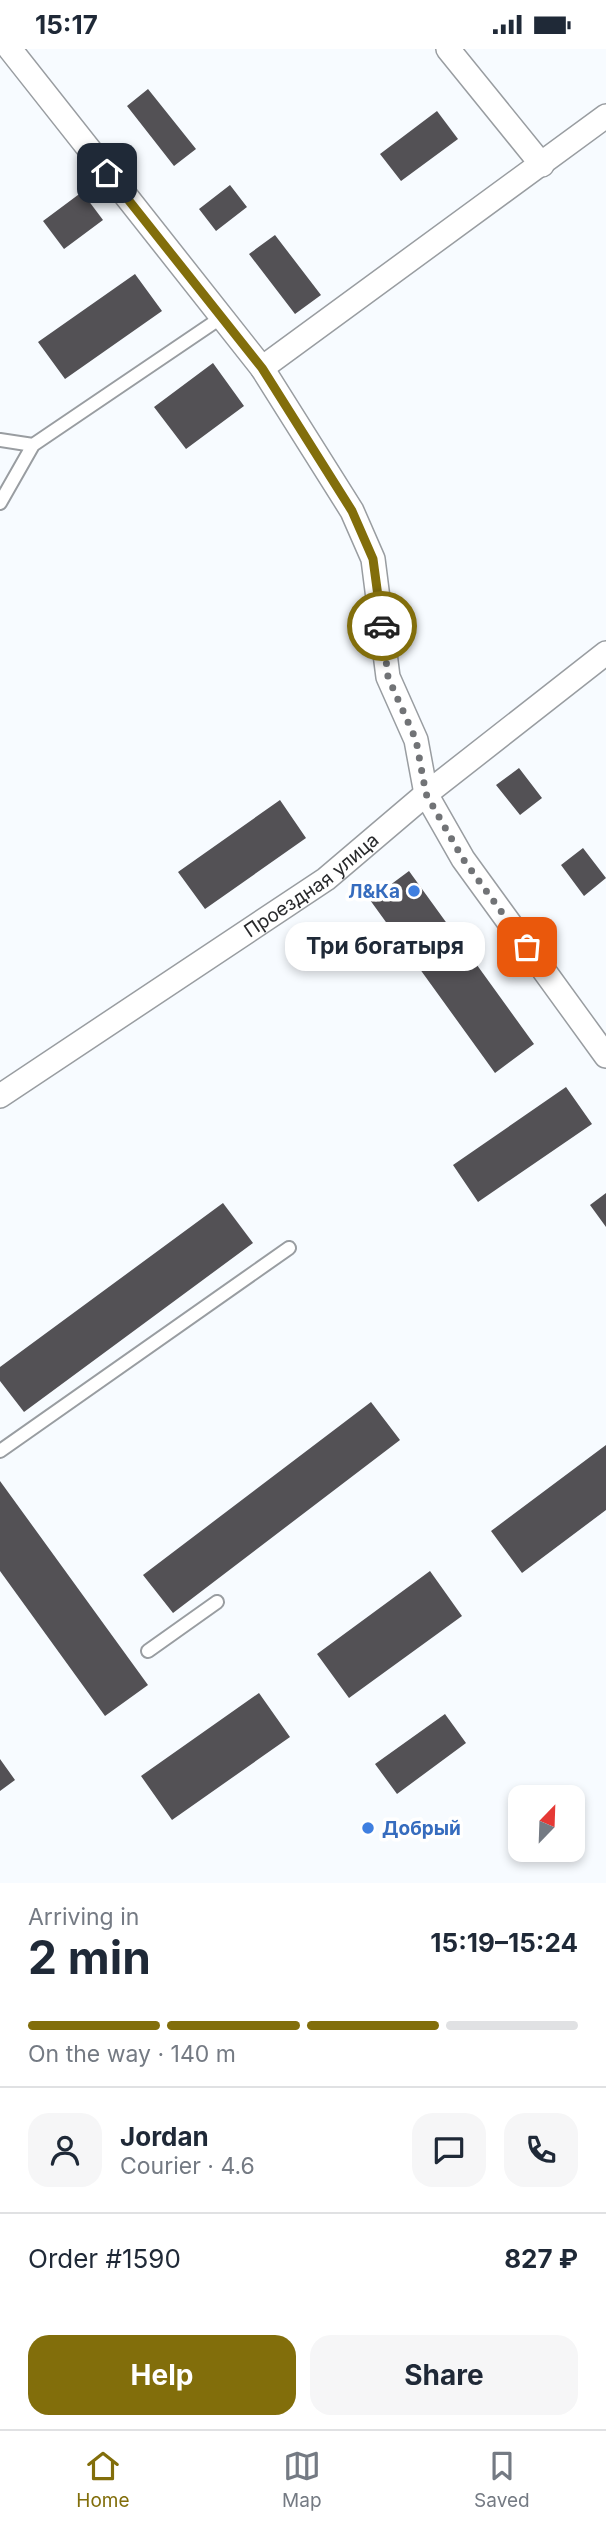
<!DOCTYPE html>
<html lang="en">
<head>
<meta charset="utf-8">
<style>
	:root { --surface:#fff; --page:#f6f6f7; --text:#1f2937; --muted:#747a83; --line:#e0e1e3; --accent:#826e0b }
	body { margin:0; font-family:Inter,sans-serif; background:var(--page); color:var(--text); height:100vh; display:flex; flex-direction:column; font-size:26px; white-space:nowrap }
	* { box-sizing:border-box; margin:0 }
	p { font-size:23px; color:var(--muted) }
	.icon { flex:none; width:38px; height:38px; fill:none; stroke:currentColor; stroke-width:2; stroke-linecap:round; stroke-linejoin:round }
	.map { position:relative; height:1834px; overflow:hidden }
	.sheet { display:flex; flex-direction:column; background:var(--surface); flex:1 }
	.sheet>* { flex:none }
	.needle { width:46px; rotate:23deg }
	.fabs { position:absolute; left:508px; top:1736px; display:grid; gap:14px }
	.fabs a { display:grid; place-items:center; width:77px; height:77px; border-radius:14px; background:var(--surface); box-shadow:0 4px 10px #0003; font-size:35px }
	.pin { position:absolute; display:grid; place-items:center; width:60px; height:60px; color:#fff; margin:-30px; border-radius:14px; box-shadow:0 4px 10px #0006 }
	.courier { position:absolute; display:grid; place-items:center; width:70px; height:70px; margin:-35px; border:5px solid #826e0b; border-radius:50%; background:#fff; color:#222; box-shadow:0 2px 9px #0007 }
	.bubble { position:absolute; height:49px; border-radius:21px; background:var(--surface); box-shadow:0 4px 10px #0003; font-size:23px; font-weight:700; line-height:49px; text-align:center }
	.summary em { font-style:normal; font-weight:700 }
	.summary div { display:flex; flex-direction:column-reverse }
	.summary { display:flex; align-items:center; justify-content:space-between; height:119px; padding:0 28px }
	h1 { font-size:46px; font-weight:700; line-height:52px }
	.bar { display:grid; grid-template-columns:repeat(4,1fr); gap:10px 7px; align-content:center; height:84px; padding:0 28px }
	.bar i { height:9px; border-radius:5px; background:var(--line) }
	.bar .current { background:var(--accent) }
	.bar p { grid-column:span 4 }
	.line { display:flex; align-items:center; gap:18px; padding:0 28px; border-top:2px solid var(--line) }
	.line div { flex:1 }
	.round { display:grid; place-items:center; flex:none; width:74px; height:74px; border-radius:21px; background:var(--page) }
	.action { display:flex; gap:14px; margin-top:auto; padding:14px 28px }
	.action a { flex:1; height:80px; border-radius:21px; background:var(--accent); color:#fff; font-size:28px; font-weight:700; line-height:80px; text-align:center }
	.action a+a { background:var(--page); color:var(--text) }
	.status { display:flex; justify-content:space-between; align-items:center; height:49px; padding:0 35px; background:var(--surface); direction:ltr }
	.status svg { height:19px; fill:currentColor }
	.dock { display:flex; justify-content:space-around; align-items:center; height:98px; border-top:2px solid var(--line); background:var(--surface); font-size:19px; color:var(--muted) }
	.dock a { display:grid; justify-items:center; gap:4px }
	.dock .current { color:var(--accent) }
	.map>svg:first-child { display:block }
	.building { fill:#535155 }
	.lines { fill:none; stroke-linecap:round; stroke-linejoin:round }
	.lane-casing { stroke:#999da1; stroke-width:16 }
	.street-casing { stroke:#999da1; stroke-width:26 }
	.lane { stroke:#fff; stroke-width:12 }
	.street { stroke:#fff; stroke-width:23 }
	.done { stroke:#717376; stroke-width:7; stroke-dasharray:0 12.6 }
	.route { stroke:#826e0b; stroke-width:9 }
	.shop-dot { fill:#3f7fe0; stroke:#fff; stroke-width:2.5 }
	.labels { text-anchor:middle; stroke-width:7; stroke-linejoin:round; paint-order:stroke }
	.street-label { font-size:19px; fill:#292a2c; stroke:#fff }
	.shop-label { font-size:19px; font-weight:bold; fill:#366cbe; stroke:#fff; text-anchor:end }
</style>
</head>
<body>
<div class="status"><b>15:17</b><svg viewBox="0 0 49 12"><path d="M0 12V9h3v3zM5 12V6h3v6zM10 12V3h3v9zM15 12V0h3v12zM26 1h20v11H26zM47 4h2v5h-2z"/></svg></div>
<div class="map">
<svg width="606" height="1834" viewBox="0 0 606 1834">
	<rect width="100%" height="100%" fill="#f7fbff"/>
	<!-- building -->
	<path class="building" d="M 148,40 L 196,100 L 174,117 L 127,57 Z
		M 437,62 L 458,90 L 401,132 L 380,105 Z
		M 230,136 L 247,158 L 216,182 L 199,160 Z
		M 82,143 L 103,171 L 64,200 L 43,172 Z
		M 275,186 L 321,246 L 295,265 L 249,205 Z
		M 135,225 L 162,262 L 65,330 L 38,293 Z
		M 213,314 L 244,357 L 186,400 L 154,358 Z
		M 519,719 L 542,749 L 520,766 L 496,736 Z
		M 280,751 L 306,789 L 205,860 L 178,823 Z
		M 583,799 L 606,829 L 584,847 L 561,816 Z
		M 409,822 L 534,995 L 495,1024 L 370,851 Z
		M 566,1038 L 592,1075 L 478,1153 L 453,1116 Z
		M 606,1144 L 606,1178 L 590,1156 Z
		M 223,1154 L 253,1194 L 24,1363 L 0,1332 L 0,1318 Z
		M 371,1353 L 400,1391 L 173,1564 L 143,1526 Z
		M 606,1396 L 606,1461 L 522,1524 L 491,1482 Z
		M 0,1432 L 148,1636 L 105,1667 L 0,1522 Z
		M 430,1522 L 462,1567 L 349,1649 L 317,1605 Z
		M 259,1644 L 290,1688 L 172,1771 L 141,1727 Z
		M 445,1665 L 466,1694 L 397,1745 L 375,1715 Z
		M 0,1710 L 15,1731 L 0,1742 Z"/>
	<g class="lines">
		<defs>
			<path id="lane" d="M 0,391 L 33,396
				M 0,454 L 33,396 L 222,268
				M 0,1402 L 289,1199
				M 148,1602 L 217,1553"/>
			<g id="street">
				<path d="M 10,0 L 262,319 L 352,462 L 373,510 L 388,628 L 416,691 L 426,745 L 463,810 L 606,1007"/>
				<path d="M 448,0 L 542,116"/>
				<path d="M 262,319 L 606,67"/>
				<path id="s1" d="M 0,1047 L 326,830 L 426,745 L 606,604"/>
			</g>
		</defs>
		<!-- lane casing -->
		<use href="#lane" class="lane-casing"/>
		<!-- street casing -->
		<use href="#street" class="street-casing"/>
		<!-- lane -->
		<use href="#lane" class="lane"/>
		<!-- street -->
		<use href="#street" class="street"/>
	</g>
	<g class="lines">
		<!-- done -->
		<path class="done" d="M 382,577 L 388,628 L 416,691 L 426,745 L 463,810 L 527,898"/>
		<!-- route -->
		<path class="route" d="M 107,124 L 262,319 L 352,462 L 373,510 L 382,577"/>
	</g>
	<!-- markers -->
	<g class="shop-dot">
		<circle cx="414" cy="842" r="7"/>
		<circle cx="368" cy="1779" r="7"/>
	</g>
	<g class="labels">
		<!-- street labels -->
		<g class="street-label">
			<text dy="7" stroke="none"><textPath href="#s1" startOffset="376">Проездная улица</textPath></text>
		</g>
		<!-- shop labels -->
		<g class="shop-label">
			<text x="400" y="849">Л&amp;Ка</text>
			<text x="382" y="1786" text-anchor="start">Добрый</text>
		</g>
	</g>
</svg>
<div class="fabs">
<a><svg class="needle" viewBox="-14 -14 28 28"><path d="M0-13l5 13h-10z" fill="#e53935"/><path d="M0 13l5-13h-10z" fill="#747a83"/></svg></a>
</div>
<div class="pin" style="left:527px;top:898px;background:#ea580c"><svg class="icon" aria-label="bag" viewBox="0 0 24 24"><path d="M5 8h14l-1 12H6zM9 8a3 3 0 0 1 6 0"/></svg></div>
<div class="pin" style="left:107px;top:124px;background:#1f2937"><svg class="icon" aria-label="home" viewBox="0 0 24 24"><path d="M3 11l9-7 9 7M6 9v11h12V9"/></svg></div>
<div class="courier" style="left:382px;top:577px"><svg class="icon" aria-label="car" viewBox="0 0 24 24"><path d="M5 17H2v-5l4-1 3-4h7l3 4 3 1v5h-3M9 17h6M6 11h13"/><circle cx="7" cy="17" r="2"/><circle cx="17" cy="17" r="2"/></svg></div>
<div class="bubble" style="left:285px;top:873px;width:200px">Три богатыря</div>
</div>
<section class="sheet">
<div class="summary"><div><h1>2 min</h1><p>Arriving in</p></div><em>15:19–15:24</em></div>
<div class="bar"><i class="current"></i><i class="current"></i><i class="current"></i><i></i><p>On the way · 140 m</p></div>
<div class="line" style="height:126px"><a class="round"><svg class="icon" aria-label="person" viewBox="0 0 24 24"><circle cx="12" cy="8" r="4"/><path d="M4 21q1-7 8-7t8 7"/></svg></a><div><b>Jordan</b><p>Courier · 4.6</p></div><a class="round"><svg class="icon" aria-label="chat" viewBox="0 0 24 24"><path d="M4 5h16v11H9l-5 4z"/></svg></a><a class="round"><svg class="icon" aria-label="phone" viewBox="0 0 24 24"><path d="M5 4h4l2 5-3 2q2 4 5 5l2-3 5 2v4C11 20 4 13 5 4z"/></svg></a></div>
<div class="line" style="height:91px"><div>Order #1590</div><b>827 ₽</b></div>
<div class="action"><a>Help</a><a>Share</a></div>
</section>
<nav class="dock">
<a class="current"><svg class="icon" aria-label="home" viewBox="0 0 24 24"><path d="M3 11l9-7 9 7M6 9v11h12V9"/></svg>Home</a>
<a><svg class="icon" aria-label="map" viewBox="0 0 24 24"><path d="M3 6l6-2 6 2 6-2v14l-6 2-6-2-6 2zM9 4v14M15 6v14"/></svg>Map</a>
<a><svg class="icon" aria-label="saved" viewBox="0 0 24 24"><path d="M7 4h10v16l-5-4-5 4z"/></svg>Saved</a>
</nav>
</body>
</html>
